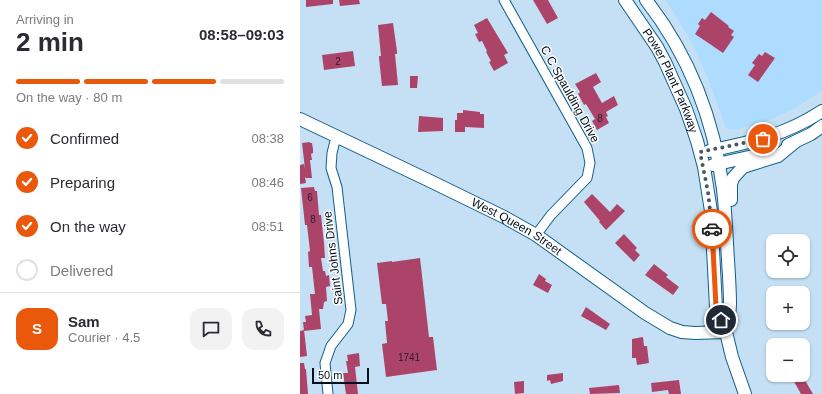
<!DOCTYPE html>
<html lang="en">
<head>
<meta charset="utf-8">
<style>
	:root { --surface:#fff; --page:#f2f2f3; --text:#2b2b33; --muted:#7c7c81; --line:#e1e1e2; --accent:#ea580c }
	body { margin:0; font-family:Helvetica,sans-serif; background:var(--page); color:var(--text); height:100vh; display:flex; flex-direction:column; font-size:15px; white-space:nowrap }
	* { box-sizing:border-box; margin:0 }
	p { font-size:13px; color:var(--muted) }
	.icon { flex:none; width:22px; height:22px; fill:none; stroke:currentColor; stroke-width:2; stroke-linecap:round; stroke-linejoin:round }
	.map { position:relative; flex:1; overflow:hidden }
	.drawer { display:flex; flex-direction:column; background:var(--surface); width:300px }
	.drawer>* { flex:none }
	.buttons { position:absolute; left:466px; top:234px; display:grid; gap:8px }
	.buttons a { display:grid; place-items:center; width:44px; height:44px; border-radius:8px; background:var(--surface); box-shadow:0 1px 3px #0004; font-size:20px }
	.scale { position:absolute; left:12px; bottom:10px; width:57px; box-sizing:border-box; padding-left:4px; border:2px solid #00101e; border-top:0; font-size:11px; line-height:14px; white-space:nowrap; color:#00101e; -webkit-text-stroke:3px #fdfdfd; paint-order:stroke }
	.pin { position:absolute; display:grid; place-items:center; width:34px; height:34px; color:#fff; margin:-17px; border:2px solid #fff; border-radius:50%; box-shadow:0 1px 4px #0007 }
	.courier { position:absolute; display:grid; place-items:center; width:40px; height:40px; margin:-20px; border:3px solid #ea580c; border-radius:50%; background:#fff; color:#222; box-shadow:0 1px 5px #0007 }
	.headline em { font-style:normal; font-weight:800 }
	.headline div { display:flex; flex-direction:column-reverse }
	.headline { display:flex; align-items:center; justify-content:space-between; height:68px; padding:0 16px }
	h1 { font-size:26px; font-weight:800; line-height:30px }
	.bar { display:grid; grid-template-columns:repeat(4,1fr); gap:6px 4px; align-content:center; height:48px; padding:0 16px }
	.bar i { height:5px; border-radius:3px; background:var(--line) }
	.bar .active { background:var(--accent) }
	.bar p { grid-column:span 4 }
	.line { display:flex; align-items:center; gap:10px; padding:0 16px; border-top:1px solid var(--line) }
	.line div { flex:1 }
	.round { display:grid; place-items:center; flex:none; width:42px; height:42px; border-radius:12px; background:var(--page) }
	ol { padding:0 16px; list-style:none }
	li { display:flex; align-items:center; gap:12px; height:44px }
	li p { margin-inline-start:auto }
	li .icon { padding:4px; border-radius:50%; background:var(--accent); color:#fff; stroke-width:4 }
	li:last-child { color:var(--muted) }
	li i { width:22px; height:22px; border:2px solid var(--line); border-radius:50% }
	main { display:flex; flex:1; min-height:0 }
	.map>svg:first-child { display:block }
	.built { fill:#aedcfe }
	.building { fill:#ac4469 }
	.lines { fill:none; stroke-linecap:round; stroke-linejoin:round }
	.street-casing { stroke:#0e5e8b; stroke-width:11 }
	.secondary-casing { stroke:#0e5e8b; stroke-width:14 }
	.street { stroke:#fff; stroke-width:9 }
	.secondary { stroke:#fff; stroke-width:12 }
	.done { stroke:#455969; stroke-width:4; stroke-dasharray:0 7.2 }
	.route { stroke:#ea580c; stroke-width:5 }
	.labels { text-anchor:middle; stroke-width:3; stroke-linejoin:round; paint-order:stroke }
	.number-label { font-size:10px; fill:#2b1d31 }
	.street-label { font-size:12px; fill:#00101e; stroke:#fdfdfd }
</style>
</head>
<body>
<main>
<section class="drawer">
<div class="headline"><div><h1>2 min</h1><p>Arriving in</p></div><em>08:58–09:03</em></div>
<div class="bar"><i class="active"></i><i class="active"></i><i class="active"></i><i></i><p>On the way · 80 m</p></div>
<ol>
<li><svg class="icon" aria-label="check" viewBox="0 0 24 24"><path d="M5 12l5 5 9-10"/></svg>Confirmed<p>08:38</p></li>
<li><svg class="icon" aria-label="check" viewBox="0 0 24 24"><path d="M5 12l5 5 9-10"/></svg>Preparing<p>08:46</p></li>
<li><svg class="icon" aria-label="check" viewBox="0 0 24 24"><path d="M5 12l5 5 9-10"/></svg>On the way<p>08:51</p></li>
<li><i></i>Delivered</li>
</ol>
<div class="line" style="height:72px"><b class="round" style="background:var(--accent);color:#fff">S</b><div><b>Sam</b><p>Courier · 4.5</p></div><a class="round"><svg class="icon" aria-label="chat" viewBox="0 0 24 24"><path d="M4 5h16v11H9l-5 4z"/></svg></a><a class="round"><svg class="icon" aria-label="phone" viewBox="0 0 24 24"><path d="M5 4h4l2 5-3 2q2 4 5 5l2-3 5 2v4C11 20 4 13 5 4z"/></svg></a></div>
</section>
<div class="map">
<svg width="522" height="394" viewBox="0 0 522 394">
	<rect width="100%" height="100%" fill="#c5e0f5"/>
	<!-- built -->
	<path class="built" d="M 365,0 L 522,0 L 522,91 L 492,110 L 462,123 L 433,130 L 426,128 L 410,84 L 393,45 L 371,8 Z"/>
	<!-- building -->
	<path class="building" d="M 6,0 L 33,0 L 33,4 L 6,7 Z
		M 39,0 L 59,0 L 60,4 L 40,6 Z
		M 233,0 L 248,0 L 258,18 L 247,24 Z
		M 411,12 L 429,26 L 428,27 L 434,31 L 431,35 L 434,37 L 423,53 L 395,34 L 400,26 L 398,24 L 402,18 L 405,20 Z
		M 187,18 L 208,53 L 204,55 L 208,63 L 194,71 L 189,62 L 191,61 L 186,52 L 187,51 L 182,41 L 179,42 L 175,34 L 178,33 L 174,25 Z
		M 93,23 L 97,51 L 97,54 L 95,54 L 98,85 L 82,86 L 79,58 L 79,56 L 81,56 L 78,25 Z
		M 53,51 L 55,66 L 24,70 L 22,55 Z
		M 465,52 L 475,58 L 458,82 L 448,75 L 455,65 L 452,63 L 459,54 L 462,56 Z
		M 296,73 L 301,82 L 293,87 L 302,103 L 314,96 L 318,105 L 306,112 L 308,116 L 306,117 L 309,123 L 297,130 L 292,121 L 295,119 L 286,104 L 284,105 L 278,94 L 280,92 L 275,84 Z
		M 110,76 L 118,76 L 117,88 L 110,88 Z
		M 163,110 L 180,112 L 180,114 L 184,114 L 184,128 L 165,127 L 165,132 L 155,132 L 155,120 L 157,120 L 157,113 L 163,113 Z
		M 119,116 L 143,118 L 143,131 L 118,132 Z
		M 10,142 L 10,143 L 12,143 L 13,149 L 13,153 L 11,154 L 12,160 L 10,160 L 12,178 L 6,178 L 5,177 L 6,183 L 0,184 L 0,165 L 4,164 L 5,169 L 2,143 Z
		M 14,187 L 15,191 L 17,191 L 19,215 L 21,215 L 24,243 L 25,258 L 21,258 L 23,271 L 25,271 L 26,276 L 29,275 L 30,286 L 26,287 L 27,301 L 24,302 L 23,309 L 19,309 L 21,329 L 4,331 L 3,322 L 6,322 L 5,316 L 12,315 L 10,294 L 15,294 L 12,267 L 9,267 L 8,252 L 10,251 L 7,225 L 5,225 L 1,188 Z
		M 292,194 L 310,212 L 317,204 L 325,211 L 306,230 L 299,222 L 300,221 L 284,202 Z
		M 324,234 L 337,248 L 335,250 L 340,255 L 334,262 L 315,243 Z
		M 120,258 L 129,337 L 133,337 L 137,370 L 86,377 L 82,344 L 87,343 L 85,321 L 88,321 L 86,304 L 82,304 L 77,263 L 92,261 L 92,262 Z
		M 354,264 L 368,275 L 366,277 L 379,287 L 373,295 L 345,275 Z
		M 239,274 L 246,279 L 245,281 L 252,285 L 248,293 L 233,285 Z
		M 286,307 L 310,324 L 306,330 L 281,316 Z
		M 4,330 L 7,356 L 0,357 L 0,331 Z
		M 343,337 L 344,346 L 347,346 L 349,363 L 337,365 L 336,358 L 332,358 L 332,339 Z
		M 59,353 L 60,366 L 55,367 L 58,394 L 46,394 L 43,373 L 48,373 L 46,361 L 48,361 L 47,355 Z
		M 0,363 L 4,363 L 5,369 L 6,369 L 8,394 L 0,394 Z
		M 263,373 L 263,381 L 251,384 L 250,380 L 247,381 L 247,375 Z
		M 497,375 L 502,375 L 513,394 L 501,394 L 492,378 Z
		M 379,380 L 381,394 L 369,394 L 368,390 L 352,392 L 351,383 Z
		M 224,381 L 224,393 L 215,394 L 214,382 Z
		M 319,385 L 320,393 L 290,394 L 289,388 Z"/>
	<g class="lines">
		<defs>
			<path id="street" d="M 204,0 L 287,148 L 290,163 L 287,178 L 251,215 L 236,235
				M 28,394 L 25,363 L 31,346 L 48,324 L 51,310 L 37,187 L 31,168 L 32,153 L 36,137"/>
			<g id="secondary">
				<path id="s1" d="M 325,0 L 357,47 L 365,62 L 386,109 L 397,141 L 404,167 L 411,211 L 416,307 L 426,332 L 432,357 L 445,394"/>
				<path d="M 346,0 C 389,55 414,120 423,189 C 425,207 426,225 427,243 C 428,263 430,284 430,304 C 430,313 428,322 426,331"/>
				<path id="s2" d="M 0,119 L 126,179 L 204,217 L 236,235 L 345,313 L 370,328 L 382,332 L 395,333 L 426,332"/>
				<path d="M 488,145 L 511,134 L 522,126"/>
				<path d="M 409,151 C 451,142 486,135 522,111"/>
				<path d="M 413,165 L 453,156"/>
				<path d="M 431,200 L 431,184 L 433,178 L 443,167 L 478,156 L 495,142"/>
			</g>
		</defs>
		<!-- street casing -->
		<use href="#street" class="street-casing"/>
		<!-- secondary casing -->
		<use href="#secondary" class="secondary-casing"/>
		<!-- street -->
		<use href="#street" class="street"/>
		<!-- secondary -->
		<use href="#secondary" class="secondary"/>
	</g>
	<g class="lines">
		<!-- done -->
		<path class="done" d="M 412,229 L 408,192 L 400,152 L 463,139"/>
		<!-- route -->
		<path class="route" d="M 412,229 L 416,307 L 421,320"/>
	</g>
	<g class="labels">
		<!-- number labels -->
		<g class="number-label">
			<text x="38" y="65">2</text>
			<text x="300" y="122">8</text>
			<text x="10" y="201">6</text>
			<text x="13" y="223">8</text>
			<text x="109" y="361">1741</text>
		</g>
		<!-- street labels -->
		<g class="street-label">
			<text dy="4" stroke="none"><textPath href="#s1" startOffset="93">Power Plant Parkway</textPath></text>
			<text transform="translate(270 94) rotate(61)" y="4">C C Spaulding Drive</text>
			<text dy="4" stroke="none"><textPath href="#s2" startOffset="242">West Queen Street</textPath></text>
			<text transform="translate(33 258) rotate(-97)" y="4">Saint Johns Drive</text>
		</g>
	</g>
</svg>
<div class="buttons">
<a><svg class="icon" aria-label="locate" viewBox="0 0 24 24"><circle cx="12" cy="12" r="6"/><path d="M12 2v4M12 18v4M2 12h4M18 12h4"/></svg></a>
<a>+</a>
<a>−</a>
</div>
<div class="scale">50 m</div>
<div class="pin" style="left:463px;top:139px;background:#ea580c"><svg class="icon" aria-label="bag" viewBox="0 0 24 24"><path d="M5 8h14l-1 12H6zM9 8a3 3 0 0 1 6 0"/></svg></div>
<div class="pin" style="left:421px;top:320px;background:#1f2937"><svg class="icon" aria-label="home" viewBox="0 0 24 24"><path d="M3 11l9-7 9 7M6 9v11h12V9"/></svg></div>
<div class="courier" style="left:412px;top:229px"><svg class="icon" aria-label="car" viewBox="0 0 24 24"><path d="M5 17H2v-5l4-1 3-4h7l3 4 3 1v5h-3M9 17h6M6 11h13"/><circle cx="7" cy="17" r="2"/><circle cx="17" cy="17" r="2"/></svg></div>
</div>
</main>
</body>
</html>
